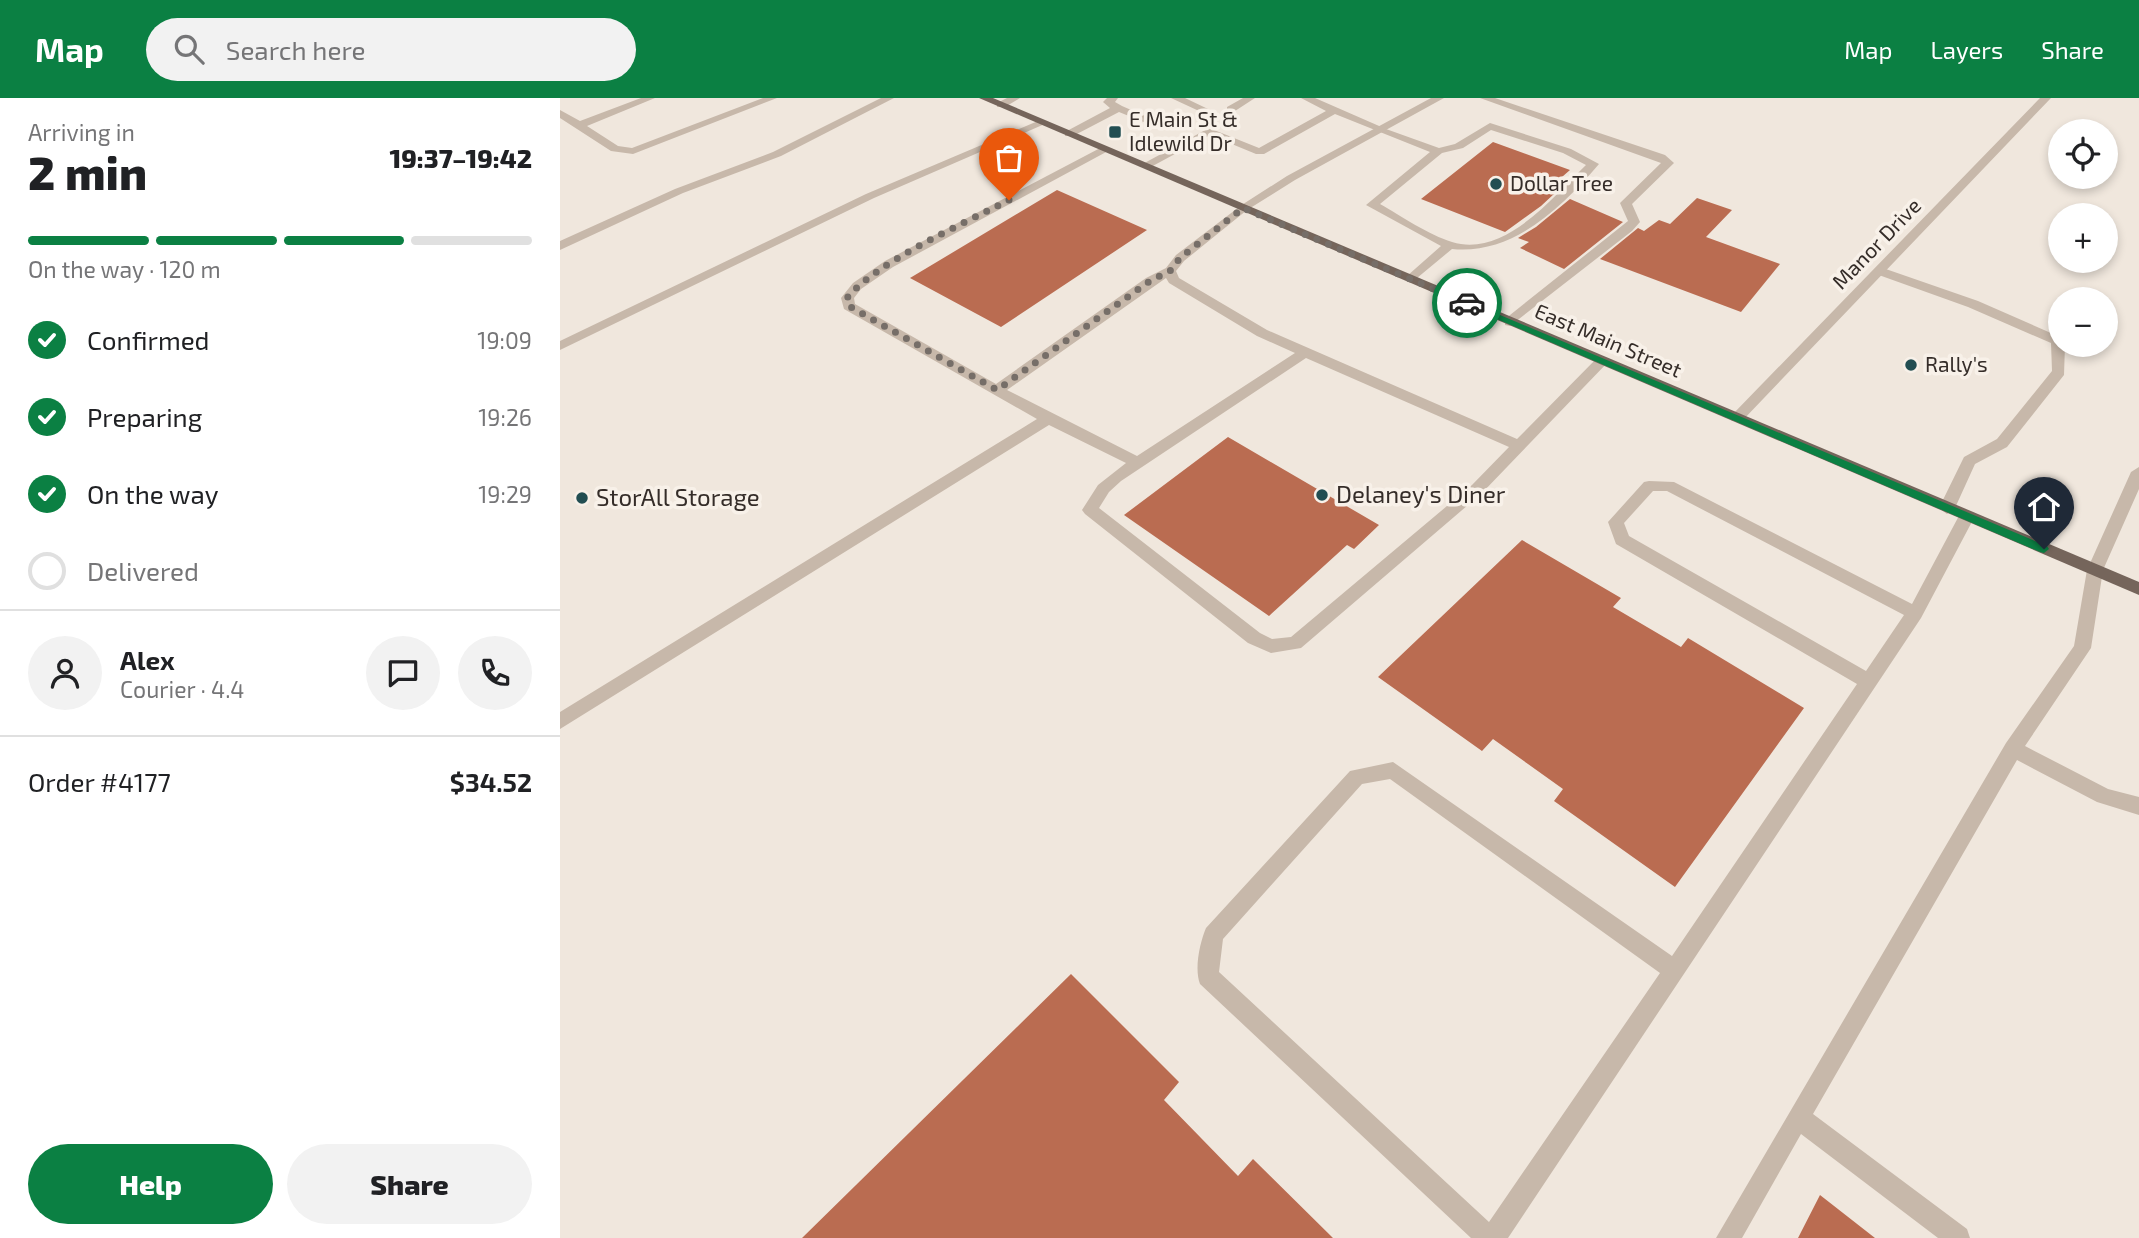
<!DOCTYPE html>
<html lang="en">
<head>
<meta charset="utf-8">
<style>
	:root { --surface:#fff; --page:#f2f2f2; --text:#202124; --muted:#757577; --line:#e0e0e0; --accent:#0b8043 }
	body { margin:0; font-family:"Exo 2",sans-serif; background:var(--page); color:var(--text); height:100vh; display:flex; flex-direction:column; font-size:26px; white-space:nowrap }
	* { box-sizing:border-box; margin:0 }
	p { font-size:23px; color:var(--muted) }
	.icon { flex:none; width:38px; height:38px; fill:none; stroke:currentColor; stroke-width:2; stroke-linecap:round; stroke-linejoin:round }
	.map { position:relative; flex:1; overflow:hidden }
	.details { display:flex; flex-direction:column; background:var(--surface); width:560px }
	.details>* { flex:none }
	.tools { position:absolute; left:1488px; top:21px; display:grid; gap:14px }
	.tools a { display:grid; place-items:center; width:70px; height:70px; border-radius:50%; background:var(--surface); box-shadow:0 4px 10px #0003; font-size:35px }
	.pin { position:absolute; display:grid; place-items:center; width:60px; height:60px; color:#fff; margin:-72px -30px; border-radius:50% 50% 50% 0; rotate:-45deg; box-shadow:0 0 7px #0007 }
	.pin .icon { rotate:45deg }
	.courier { position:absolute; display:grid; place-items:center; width:70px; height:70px; margin:-35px; border:5px solid #0b8043; border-radius:50%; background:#fff; color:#222; box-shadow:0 2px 9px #0007 }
	.head em { font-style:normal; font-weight:800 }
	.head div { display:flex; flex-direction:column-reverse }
	.head { display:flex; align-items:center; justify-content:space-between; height:119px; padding:0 28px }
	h1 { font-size:46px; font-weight:800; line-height:52px }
	.bar { display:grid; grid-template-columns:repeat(4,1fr); gap:10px 7px; align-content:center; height:84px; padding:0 28px }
	.bar i { height:9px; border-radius:5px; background:var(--line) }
	.bar .on { background:var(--accent) }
	.bar p { grid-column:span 4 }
	.line { display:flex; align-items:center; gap:18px; padding:0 28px; border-top:2px solid var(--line) }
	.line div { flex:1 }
	.round { display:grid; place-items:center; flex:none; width:74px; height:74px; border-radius:37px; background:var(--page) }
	ol { padding:0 28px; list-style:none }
	li { display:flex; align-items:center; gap:21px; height:77px }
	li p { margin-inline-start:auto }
	li .icon { padding:7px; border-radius:50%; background:var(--accent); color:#fff; stroke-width:4 }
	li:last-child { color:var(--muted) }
	li i { width:38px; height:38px; border:4px solid var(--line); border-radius:50% }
	.cta { display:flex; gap:14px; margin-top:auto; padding:14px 28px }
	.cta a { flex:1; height:80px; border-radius:42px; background:var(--accent); color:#fff; font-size:28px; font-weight:800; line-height:80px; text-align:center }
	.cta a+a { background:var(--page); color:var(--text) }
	header { display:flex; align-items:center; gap:42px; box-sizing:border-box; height:98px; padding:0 35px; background:var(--accent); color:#fff }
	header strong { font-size:33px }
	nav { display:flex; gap:38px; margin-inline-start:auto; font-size:24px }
	.search { width:490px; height:63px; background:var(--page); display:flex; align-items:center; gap:18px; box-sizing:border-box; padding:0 24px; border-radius:38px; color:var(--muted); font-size:26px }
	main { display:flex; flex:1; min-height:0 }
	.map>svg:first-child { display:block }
	.building { fill:#ba6c51 }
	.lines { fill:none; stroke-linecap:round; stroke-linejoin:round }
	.service { fill:#c7b8aa; fill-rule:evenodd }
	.minor { fill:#c7b8aa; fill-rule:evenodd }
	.primary { fill:#75655b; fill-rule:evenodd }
	.route { fill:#0b8043 }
	.done { stroke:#766e68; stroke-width:7; stroke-dasharray:0 12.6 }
	.poi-dot { fill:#224e52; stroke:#f8f1e9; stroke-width:2.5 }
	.labels { text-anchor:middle; stroke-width:7; stroke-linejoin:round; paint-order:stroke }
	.far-poi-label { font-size:21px; fill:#352d29; stroke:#f8f1e9; text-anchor:start }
	.far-street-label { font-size:21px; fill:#352d29; stroke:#f8f1e9 }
	.poi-label { font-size:24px; fill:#352d29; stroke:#f8f1e9; text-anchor:start }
</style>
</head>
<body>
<header>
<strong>Map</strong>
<div class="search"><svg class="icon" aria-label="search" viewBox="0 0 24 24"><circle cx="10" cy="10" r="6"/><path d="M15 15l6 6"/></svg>Search here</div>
<nav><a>Map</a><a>Layers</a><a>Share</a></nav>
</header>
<main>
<section class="details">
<div class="head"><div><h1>2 min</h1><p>Arriving in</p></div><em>19:37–19:42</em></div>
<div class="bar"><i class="on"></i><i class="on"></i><i class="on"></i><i></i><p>On the way · 120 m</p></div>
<ol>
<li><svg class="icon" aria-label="check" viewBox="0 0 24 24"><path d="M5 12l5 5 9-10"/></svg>Confirmed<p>19:09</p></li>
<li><svg class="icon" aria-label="check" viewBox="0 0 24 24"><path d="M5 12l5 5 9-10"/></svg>Preparing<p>19:26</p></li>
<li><svg class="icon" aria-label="check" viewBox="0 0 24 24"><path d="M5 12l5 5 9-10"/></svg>On the way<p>19:29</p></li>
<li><i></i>Delivered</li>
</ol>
<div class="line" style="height:126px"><a class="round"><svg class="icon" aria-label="person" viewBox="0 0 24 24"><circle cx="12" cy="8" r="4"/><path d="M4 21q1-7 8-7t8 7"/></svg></a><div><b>Alex</b><p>Courier · 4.4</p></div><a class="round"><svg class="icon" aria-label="chat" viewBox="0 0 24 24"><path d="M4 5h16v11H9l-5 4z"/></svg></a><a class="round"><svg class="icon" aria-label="phone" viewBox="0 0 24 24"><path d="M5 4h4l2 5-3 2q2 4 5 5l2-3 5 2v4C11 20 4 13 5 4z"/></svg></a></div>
<div class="line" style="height:91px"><div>Order #4177</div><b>$34.52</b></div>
<div class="cta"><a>Help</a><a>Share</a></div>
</section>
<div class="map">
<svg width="1579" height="1140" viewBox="0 0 1579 1140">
	<rect width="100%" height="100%" fill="#f0e7dd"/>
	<!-- building -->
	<path class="building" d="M 933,44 L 1010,72 L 987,92 L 995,95 L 981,108 L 945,134 L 861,101 Z
		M 497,92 L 587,132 L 441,229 L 350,180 Z
		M 1137,100 L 1172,112 L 1146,139 L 1220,166 L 1181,214 L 1040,161 L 1078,130 L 1084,133 L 1099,122 L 1110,126 Z
		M 1010,101 L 1063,124 L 1004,171 L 960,150 L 969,144 L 958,140 L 976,129 Z
		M 668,339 L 819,427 L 794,451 L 787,447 L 709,518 L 564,417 Z
		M 962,442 L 1061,500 L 1053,509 L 1121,549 L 1128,540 L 1244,610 L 1115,789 L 994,703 L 1003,691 L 933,641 L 922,653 L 818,579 Z
		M 511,876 L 619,984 L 604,1002 L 678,1078 L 693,1061 L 773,1140 L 242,1140 Z
		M 1260,1097 L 1315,1140 L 1238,1140 Z"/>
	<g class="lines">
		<!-- service -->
		<path class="service" d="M 81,0 L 95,0 L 27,28 L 58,48 L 72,50 L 203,0 L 217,0 L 73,56 L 51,53 L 0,20 L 0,12 L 20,23 Z
			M 321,0 L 334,0 L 221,58 L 123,95 L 0,152 L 0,143 L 115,91 L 213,54 Z
			M 447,0 L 460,0 L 445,9 L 437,9 L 437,5 Z
			M 547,0 L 558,0 L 555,4 L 562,8 L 610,29 L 601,31 L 559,14 L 513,38 L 505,38 L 505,34 L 550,10 L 543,4 Z
			M 611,0 L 625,0 L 648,11 L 639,13 Z
			M 683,0 L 695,0 L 675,13 L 667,13 L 667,9 Z
			M 741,0 L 755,0 L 826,31 L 879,50 L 895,46 L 930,25 L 1011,51 L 1039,66 C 1001,110 953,157 892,151 L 851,185 L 845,181 L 847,178 L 881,148 L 806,107 L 870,54 L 775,16 L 704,56 L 696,56 L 650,37 L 589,70 L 579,68 L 649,30 L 699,50 L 766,13 ZM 931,32 L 1003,55 L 1026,67 C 993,99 945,160 892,144 C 869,137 841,118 820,106 L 882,55 L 903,50 Z
			M 920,0 L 935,0 L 1105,57 L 1114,65 L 1072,106 L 1080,124 L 1072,133 L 950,228 L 945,227 L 945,221 L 1068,123 L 1060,105 L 1101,65 Z
			M 478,23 L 487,25 L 314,100 L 0,252 L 0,243 L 306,96 Z
			M 544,48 L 550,51 L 548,53 L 333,169 L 301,191 L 294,200 L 295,206 L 436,286 L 586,180 L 606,170 L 616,157 L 683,106 L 687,108 L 687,112 L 624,163 L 616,173 L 619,180 L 707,232 L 957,341 L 1037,260 L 1042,259 L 1049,263 L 922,395 L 741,550 L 711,555 L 688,545 L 525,416 L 522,412 L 538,387 L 566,365 L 489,327 L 0,631 L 0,614 L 477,321 L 284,211 L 281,200 L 293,185 L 325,163 ZM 606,180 L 609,185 L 697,238 L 735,255 L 577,358 L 447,292 ZM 746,260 L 949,349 L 912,387 L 731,539 L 712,541 L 700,535 L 539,410 L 549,394 L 561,383 Z
			M 1320,169 L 1418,203 L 1500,239 L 1500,247 L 1505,247 L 1504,277 L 1447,349 L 1415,366 L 1395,410 L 1387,416 L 1379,410 L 1404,359 L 1437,341 L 1492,273 L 1491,245 L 1408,209 L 1316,176 L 1316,170 Z
			M 1579,369 L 1579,391 L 1543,472 L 1531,550 L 1465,648 L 1548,691 L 1579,699 L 1579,717 L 1537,704 L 1457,662 L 1253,1016 L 1407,1131 L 1410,1140 L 1378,1140 L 1241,1036 L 1182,1140 L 1156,1140 L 1446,645 L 1514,548 L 1527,472 L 1571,374 Z
			M 1089,383 L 1114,384 L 1352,506 L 1401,414 L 1413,414 L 1415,418 L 1361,520 L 948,1140 L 911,1140 L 640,886 C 634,871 640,844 646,830 L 790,673 L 833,664 L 1112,858 L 1297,586 L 1056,446 L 1048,424 L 1084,384 ZM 1093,393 L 1107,393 L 1344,517 L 1306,573 L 1069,438 L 1064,425 ZM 830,681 L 1100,875 L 929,1124 L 659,874 L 663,841 L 802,686 Z"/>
		<!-- minor -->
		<path class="minor" d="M 871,0 L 884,0 L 735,82 L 687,112 L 677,110 L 727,78 Z
			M 1480,0 L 1491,0 L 1182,323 L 1172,323 L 1170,320 L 1172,317 Z"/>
		<!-- primary -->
		<path class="primary" d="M 419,0 L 433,0 L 1579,484 L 1579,497 Z"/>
	</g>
	<!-- route -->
	<path class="route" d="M 907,203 L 1487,448 L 1489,451 L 1484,455 L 1480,454 L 904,207 Z"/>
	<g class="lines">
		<!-- done -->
		<path class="done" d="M 449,102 C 405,125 316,164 287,200 L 289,208 L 437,292 L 590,183 L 610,173 L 620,160 L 683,110 L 907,205"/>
	</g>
	<!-- markers -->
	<g class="poi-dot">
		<rect x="548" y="27" width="14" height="14" rx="3.5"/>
		<circle cx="936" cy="86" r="7"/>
		<circle cx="1351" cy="267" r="7"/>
		<circle cx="762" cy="397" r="7"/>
		<circle cx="22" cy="400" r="7"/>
	</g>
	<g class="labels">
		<!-- far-poi labels -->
		<g class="far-poi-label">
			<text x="569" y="29">E Main St &amp;<tspan x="569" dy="24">Idlewild Dr</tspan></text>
			<text x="950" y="93">Dollar Tree</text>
			<text x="1365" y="274">Rally's</text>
		</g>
		<!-- far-street labels -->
		<g class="far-street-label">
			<text transform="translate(1317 146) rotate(-46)" y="7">Manor Drive</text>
			<text transform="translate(1048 243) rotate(23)" y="7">East Main Street</text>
		</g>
		<!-- poi labels -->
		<g class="poi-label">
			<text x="776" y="405">Delaney's Diner</text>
			<text x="36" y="408">StorAll Storage</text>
		</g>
	</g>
</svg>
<div class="tools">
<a><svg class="icon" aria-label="locate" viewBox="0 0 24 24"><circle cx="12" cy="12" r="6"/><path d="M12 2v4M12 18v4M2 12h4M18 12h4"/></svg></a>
<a>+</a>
<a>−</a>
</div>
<div class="pin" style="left:449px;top:102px;background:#ea580c"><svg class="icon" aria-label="bag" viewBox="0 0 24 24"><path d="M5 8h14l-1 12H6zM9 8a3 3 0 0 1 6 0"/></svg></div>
<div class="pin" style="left:1484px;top:451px;background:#1f2937"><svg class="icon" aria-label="home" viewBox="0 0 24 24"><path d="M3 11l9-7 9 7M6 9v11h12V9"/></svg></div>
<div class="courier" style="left:907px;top:205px"><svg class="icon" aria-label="car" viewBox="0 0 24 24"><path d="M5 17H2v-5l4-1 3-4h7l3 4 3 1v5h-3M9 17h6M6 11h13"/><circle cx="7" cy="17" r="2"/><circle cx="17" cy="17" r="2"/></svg></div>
</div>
</main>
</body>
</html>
